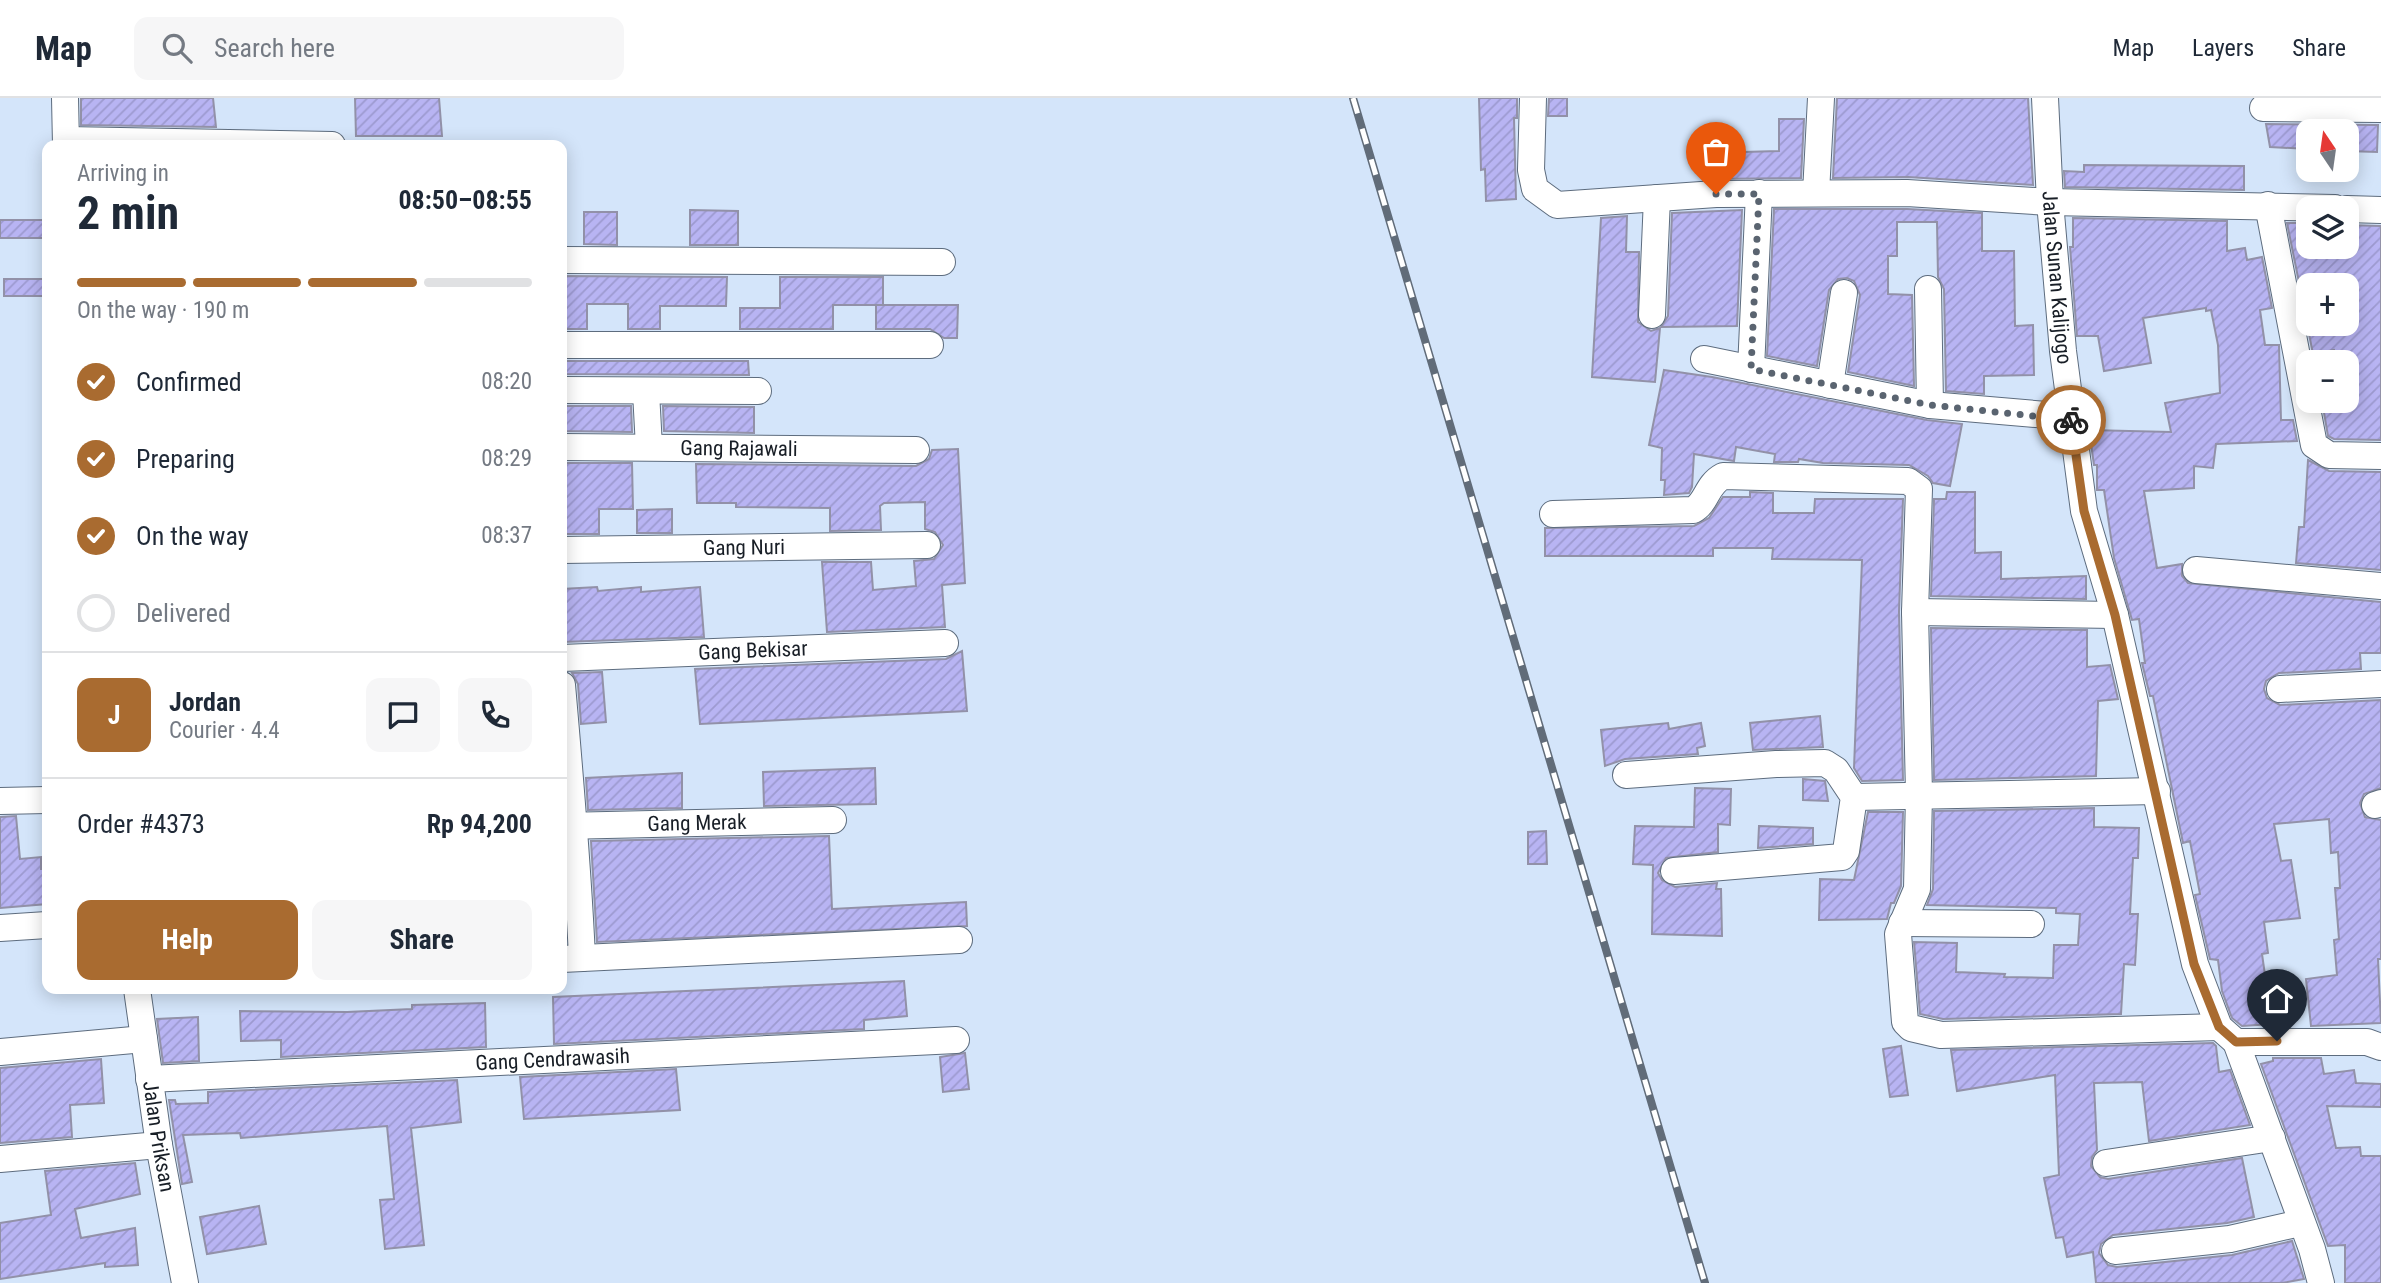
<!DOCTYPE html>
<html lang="en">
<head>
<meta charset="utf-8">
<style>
	:root { --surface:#fff; --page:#f6f6f7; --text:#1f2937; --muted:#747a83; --line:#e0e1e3; --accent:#a96b30 }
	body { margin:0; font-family:"Roboto Condensed",sans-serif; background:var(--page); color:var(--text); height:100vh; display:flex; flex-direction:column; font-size:26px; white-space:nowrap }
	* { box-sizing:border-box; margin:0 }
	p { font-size:23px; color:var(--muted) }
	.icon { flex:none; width:38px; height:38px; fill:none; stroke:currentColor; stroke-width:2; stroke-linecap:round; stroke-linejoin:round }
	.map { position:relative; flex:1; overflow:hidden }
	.sheet { position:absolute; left:42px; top:42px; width:525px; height:854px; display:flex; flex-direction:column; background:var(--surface); border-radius:14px; box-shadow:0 4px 18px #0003 }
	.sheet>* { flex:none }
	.needle { width:46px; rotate:347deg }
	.fabs { position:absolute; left:2296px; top:21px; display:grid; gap:14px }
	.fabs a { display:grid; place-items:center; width:63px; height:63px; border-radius:14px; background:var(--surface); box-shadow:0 4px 18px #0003; font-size:35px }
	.pin { position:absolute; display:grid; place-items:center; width:60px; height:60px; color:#fff; margin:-72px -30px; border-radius:50% 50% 50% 0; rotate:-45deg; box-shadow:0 0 7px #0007 }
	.pin .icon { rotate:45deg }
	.courier { position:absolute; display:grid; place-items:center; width:70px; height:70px; margin:-35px; border:5px solid #a96b30; border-radius:50%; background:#fff; color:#222; box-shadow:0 2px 9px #0007 }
	.summary em { font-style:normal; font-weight:700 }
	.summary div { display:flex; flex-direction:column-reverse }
	.summary { display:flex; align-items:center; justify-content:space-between; height:119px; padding:0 35px }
	h1 { font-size:46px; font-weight:700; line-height:52px }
	.bar { display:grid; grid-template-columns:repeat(4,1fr); gap:10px 7px; align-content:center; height:84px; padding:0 35px }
	.bar i { height:9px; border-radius:5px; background:var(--line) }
	.bar .active { background:var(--accent) }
	.bar p { grid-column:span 4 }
	.line { display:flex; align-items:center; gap:18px; padding:0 35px; border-top:2px solid var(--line) }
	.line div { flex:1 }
	.round { display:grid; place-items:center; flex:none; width:74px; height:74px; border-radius:14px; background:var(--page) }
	ol { padding:0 35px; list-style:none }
	li { display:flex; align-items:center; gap:21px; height:77px }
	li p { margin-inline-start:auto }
	li .icon { padding:7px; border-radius:50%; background:var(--accent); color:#fff; stroke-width:4 }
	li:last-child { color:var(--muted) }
	li i { width:38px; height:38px; border:4px solid var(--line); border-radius:50% }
	.button { display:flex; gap:14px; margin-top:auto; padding:14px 35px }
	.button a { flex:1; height:80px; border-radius:14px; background:var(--accent); color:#fff; font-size:28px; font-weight:700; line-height:80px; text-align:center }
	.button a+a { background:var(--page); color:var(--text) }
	header { display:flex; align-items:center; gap:42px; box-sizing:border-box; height:98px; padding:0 35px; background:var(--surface); border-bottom:2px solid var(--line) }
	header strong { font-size:33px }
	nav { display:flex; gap:38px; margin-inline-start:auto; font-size:24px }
	.search { width:490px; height:63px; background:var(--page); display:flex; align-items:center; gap:18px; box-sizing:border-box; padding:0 24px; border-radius:14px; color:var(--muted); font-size:26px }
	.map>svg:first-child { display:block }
	.building { fill:url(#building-hatch); stroke:#9291a8; stroke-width:2 }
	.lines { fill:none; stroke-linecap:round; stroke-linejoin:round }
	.minor-casing { stroke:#5d6c7e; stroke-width:28 }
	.minor { stroke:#fff; stroke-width:26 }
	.rail-casing { stroke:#616c79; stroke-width:8 }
	.rail { stroke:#fff; stroke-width:5; stroke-dasharray:16; stroke-linecap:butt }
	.done { stroke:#5a6470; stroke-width:7; stroke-dasharray:0 12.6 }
	.route { stroke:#a96b30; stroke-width:9 }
	.labels { text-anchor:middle; stroke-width:7; stroke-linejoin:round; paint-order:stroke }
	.street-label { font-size:21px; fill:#181e26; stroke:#fff }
</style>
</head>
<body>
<header>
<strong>Map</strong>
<div class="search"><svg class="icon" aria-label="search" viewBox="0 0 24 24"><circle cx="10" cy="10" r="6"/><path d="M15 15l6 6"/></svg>Search here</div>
<nav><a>Map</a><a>Layers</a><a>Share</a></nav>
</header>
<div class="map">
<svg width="2381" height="1185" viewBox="0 0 2381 1185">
	<defs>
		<pattern id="building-hatch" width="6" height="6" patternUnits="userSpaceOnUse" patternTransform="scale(1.75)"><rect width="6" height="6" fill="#b8b4f3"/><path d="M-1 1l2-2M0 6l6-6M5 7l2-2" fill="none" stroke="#9d9ad0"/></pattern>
	</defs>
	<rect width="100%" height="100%" fill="#d4e5fa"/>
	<!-- building -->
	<path class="building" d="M 81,0 L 213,0 L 216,29 L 81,27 Z
		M 355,0 L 439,0 L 442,38 L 356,38 Z
		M 1479,0 L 1517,0 L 1517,20 L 1514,20 L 1516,101 L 1486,103 L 1485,71 L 1481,72 Z
		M 1549,0 L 1567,0 L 1567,18 L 1548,18 Z
		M 1837,0 L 2028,0 L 2033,87 L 1908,79 L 1833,80 Z
		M 1779,21 L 1804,21 L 1801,80 L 1707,81 L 1707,55 L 1779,53 Z
		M 2266,26 L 2378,27 L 2377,54 L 2347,53 L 2347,33 L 2308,33 L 2308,51 L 2270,49 Z
		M 2084,67 L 2244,68 L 2244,92 L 2065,89 L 2064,73 L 2084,74 Z
		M 1774,111 L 1907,111 L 1982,115 L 1982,153 L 2014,153 L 2015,228 L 2033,227 L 2034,277 L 1984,278 L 1984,296 L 1946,293 L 1944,191 L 1938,179 L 1937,124 L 1897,124 L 1897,158 L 1888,158 L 1888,196 L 1912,197 L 1914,288 L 1848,274 L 1860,197 L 1854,183 L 1847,180 L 1838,181 L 1829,192 L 1817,268 L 1767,258 Z
		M 690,112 L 738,113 L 738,147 L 690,147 Z
		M 1742,112 L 1737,228 L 1661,229 L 1668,218 L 1672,115 Z
		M 584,114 L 617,114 L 617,147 L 584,146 Z
		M 1627,118 L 1626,154 L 1639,154 L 1638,224 L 1651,233 L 1660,230 L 1655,284 L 1592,279 L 1601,120 Z
		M 2073,120 L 2227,123 L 2227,153 L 2245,150 L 2247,162 L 2262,159 L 2272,210 L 2260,212 L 2265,247 L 2279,247 L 2281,322 L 2293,322 L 2297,343 L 2216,346 L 2213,370 L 2194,368 L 2194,390 L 2144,393 L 2157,470 L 2182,466 L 2182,478 L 2188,485 L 2381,504 L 2381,555 L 2360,555 L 2361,571 L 2279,575 L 2266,583 L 2264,591 L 2267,600 L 2280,607 L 2381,602 L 2381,690 L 2364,696 L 2360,705 L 2365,719 L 2381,722 L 2381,861 L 2378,861 L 2381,925 L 2311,928 L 2306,881 L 2337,877 L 2334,842 L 2339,841 L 2335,790 L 2340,790 L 2338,754 L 2331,755 L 2329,721 L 2274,726 L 2281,763 L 2291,762 L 2300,820 L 2264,824 L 2268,855 L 2262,856 L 2272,926 L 2242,928 L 2232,920 L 2222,893 L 2218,862 L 2210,861 L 2195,797 L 2200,796 L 2190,743 L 2183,745 L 2153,598 L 2150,598 L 2142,565 L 2145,565 L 2139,521 L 2132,522 L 2114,460 L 2104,392 L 2097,392 L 2097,367 L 2094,367 L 2089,332 L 2171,334 L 2165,305 L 2220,295 L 2218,247 L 2211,212 L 2206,213 L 2206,210 L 2143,220 L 2151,265 L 2104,273 L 2098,238 L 2077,238 L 2070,149 L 2073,149 Z
		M 0,122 L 47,122 L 47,140 L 0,140 Z
		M 2287,125 L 2308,125 L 2308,149 L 2347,149 L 2347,127 L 2381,128 L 2381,342 L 2334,341 L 2328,338 L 2322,303 L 2347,303 L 2347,264 L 2335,264 L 2334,252 L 2313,256 L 2307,226 L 2347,226 L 2347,187 L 2308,187 L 2308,203 L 2303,204 Z
		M 562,178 L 727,179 L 726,208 L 660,208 L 660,231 L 628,231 L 628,206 L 587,206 L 587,231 L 562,231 Z
		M 780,179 L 883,179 L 883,207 L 833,207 L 833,231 L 740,231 L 740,210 L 780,210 Z
		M 4,181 L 47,181 L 47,198 L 4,198 Z
		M 876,207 L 958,207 L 957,240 L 944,240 L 930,231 L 876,231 Z
		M 562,263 L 748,263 L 749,277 L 562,276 Z
		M 1664,272 L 1712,279 L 1927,322 L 1962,326 L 1950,388 L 1933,385 L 1928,378 L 1909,367 L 1823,365 L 1799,361 L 1798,364 L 1774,364 L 1775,356 L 1736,349 L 1734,363 L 1694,356 L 1692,389 L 1689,395 L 1664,397 L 1665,382 L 1661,382 L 1662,350 L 1649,347 Z
		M 562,308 L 631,308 L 632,334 L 562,333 Z
		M 663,308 L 754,309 L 754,335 L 664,333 Z
		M 958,351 L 965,485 L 942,487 L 945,529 L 827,534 L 822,464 L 871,464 L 873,492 L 916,488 L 914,463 L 934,461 L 943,447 L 935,434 L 925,431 L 925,404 L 884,405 L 880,408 L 881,432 L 830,433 L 830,410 L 736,409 L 736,405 L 697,405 L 696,366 L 916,368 L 929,361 L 932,352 Z
		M 2308,362 L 2329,373 L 2381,374 L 2381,472 L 2296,465 L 2299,429 L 2304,429 Z
		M 562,365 L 632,365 L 633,411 L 599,411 L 599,436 L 562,436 Z
		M 1750,394 L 1773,395 L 1773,415 L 1814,415 L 1815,401 L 1903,401 L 1899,514 L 1903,682 L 1862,683 L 1854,670 L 1862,462 L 1772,461 L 1773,450 L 1713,450 L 1713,458 L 1545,458 L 1545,430 L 1694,428 L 1709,420 L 1723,399 L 1750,399 Z
		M 1947,394 L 1975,394 L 1975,455 L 2001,454 L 2001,481 L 2086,478 L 2086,501 L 1931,498 L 1934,401 L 1946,401 Z
		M 672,411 L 672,435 L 637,435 L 637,412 Z
		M 597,489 L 598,493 L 641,489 L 641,494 L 700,489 L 704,539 L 562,544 L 562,491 Z
		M 1931,530 L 2087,532 L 2087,569 L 2110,567 L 2118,601 L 2098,603 L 2096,678 L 1934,682 Z
		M 962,553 L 967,613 L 700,626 L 695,571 L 946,561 Z
		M 602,574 L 606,624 L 581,626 L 578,586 L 572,575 Z
		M 1820,618 L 1823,649 L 1753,652 L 1750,625 Z
		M 1668,625 L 1669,631 L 1701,625 L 1705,648 L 1697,650 L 1698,656 L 1625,661 L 1605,668 L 1601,632 Z
		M 875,670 L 876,706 L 764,708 L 763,674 Z
		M 682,675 L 682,710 L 588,712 L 586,680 Z
		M 1803,681 L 1825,683 L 1828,703 L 1803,702 Z
		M 1695,690 L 1731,691 L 1730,727 L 1718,726 L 1718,754 L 1666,760 L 1658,775 L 1662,782 L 1675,789 L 1717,785 L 1716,791 L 1721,791 L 1722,838 L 1652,836 L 1653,767 L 1633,766 L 1635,728 L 1694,729 Z
		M 2094,710 L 2094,729 L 2139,730 L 2138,760 L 2133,760 L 2130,816 L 2138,816 L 2135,867 L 2124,866 L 2121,916 L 1943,921 L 1920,916 L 1914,844 L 1957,845 L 1956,874 L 2005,876 L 2004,879 L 2053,880 L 2054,847 L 2078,847 L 2080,816 L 2056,815 L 2056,810 L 1927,807 L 1933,791 L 1934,713 Z
		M 1868,714 L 1903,714 L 1901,788 L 1894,805 L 1891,805 L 1887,821 L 1819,822 L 1820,781 L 1854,782 Z
		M 16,718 L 20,761 L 41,759 L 41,771 L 47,771 L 47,806 L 0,810 L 0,719 Z
		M 1759,728 L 1813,730 L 1813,746 L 1758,750 Z
		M 1546,733 L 1547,766 L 1528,766 L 1528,734 Z
		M 829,738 L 832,811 L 966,804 L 967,828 L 597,844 L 591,743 Z
		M 904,883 L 907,918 L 864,922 L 864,931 L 554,946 L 553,899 Z
		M 485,905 L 486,949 L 281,959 L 281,942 L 241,943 L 240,913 L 347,914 L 412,911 L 412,907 Z
		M 198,919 L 199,963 L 163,965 L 157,921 Z
		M 2213,945 L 2216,948 L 2219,974 L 2230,972 L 2250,1027 L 2149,1043 L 2142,984 L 2094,985 L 2097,1052 L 2092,1059 L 2091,1068 L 2100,1079 L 2108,1081 L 2242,1060 L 2254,1119 L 2227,1125 L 2113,1137 L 2101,1146 L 2099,1155 L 2108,1167 L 2117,1169 L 2232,1157 L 2292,1143 L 2304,1181 L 2282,1185 L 2096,1185 L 2093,1154 L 2067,1159 L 2063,1139 L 2056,1140 L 2044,1080 L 2059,1077 L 2055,977 L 1957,993 L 1951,952 Z
		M 1901,948 L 1908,997 L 1890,999 L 1883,951 Z
		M 965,955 L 969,991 L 943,994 L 940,959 Z
		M 2273,960 L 2321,960 L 2324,976 L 2354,972 L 2356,985 L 2381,986 L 2381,1009 L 2327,1008 L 2336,1050 L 2360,1049 L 2361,1058 L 2381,1058 L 2381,1185 L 2345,1185 L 2345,1147 L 2328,1148 L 2261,966 L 2273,963 Z
		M 101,961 L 104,1005 L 70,1007 L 72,1039 L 0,1045 L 0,970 Z
		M 676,971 L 680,1012 L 524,1021 L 520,979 Z
		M 457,982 L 461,1024 L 411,1030 L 424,1147 L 385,1151 L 380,1102 L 394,1101 L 387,1028 L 241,1040 L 240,1035 L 183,1037 L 192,1084 L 182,1086 L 169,1002 L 175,1002 L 176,1006 L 208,1005 L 208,994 Z
		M 135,1065 L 140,1096 L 75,1111 L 81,1140 L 135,1130 L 138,1167 L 105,1169 L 105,1165 L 0,1181 L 0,1125 L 51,1117 L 45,1073 Z
		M 259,1108 L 266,1146 L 207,1156 L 200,1119 Z"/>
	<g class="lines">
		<defs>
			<g id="minor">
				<path d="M 65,0 L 66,47"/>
				<path d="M 1533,0 L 1531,72 L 1535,91 L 1557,107 L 1716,96 L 1907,95 L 2050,104 L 2335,110"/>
				<path id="s1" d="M 2045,0 L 2050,104 L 2063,253 L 2084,413 L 2115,517 L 2195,866 L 2219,929 L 2236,944 L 2367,944 L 2381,949"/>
				<path d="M 2263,10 L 2381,11"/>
				<path d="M 66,42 L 332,47"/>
				<path d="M 1816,95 L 1821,0"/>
				<path d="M 2268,107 L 2314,347 L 2329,357 L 2381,358"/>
				<path d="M 2347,111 L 2381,112"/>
				<path d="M 562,162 L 942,164"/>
				<path d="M 1928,191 L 1930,307"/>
				<path d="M 1652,217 L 1657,100"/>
				<path d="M 562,247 L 930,247"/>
				<path d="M 1704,261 L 1930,307 L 2071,319"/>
				<path d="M 1751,271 L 1759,95"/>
				<path d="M 1830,287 L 1844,195"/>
				<path d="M 562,292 L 758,293"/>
				<path d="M 646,294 L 649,349"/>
				<path id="s2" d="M 562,349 L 916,352"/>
				<path d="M 1553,416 L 1693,412 C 1707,405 1706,387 1723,378 L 1908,383 L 1919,391 L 1915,514 L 1919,696 L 1917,791 L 1898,836 L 1905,924 L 1911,930 L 1941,937 L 2219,929"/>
				<path id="s3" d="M 562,452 L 927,447"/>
				<path d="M 2196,472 L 2381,488"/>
				<path d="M 1915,514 L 2115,517"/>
				<path id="s4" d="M 562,560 L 945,545"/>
				<path d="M 562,587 C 570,678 578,768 582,860"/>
				<path d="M 2280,591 L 2381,586"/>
				<path d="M 1626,677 L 1776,666 L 1825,665 L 1836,672 L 1854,699 L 1846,753 L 1842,759 L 1674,773"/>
				<path d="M 1854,699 L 2157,693"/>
				<path d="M 0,703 L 47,702"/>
				<path d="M 2375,707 L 2381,705"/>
				<path id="s5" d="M 562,728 L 833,722"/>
				<path d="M 1902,825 L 2031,826"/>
				<path d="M 0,830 L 47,827"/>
				<path d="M 562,861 L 959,842"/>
				<path id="s6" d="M 137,891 L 159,1047 L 185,1185"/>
				<path d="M 2236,944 L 2312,1151 L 2321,1185"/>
				<path d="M 0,954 L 144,941"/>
				<path id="s7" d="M 149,981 L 956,942"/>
				<path d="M 0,1061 L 159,1047"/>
				<path d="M 2106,1065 L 2272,1040"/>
				<path d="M 2115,1153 L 2230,1141 L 2300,1125"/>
			</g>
		</defs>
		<!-- minor casing -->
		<use href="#minor" class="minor-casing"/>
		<!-- minor -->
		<use href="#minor" class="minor"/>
		<defs>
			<path id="rail" d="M 1353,0 L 1705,1185"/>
		</defs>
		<!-- rail casing -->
		<use href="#rail" class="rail-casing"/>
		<!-- rail -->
		<use href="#rail" class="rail"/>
	</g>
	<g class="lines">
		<!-- done -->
		<path class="done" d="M 1716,96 L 1759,96 L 1751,271 L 1930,307 L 2071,322"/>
		<!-- route -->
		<path class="route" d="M 2071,322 L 2084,413 L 2115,517 L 2194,866 L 2219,929 L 2236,944 L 2277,943"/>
	</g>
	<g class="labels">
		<!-- street labels -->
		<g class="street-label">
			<text dy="7" stroke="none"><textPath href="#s1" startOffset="180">Jalan Sunan Kalijogo</textPath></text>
			<text dy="7" stroke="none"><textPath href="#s2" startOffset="177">Gang Rajawali</textPath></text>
			<text dy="7" stroke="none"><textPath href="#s3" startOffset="182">Gang Nuri</textPath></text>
			<text dy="7" stroke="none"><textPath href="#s4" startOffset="191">Gang Bekisar</textPath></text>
			<text dy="7" stroke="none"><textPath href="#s5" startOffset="135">Gang Merak</textPath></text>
			<text dy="7" stroke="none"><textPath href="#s7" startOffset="404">Gang Cendrawasih</textPath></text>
			<text dy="7" stroke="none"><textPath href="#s6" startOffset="149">Jalan Priksan</textPath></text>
		</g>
	</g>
</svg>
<div class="fabs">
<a><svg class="needle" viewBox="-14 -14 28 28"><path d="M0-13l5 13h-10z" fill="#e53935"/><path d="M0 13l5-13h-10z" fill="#747a83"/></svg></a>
<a><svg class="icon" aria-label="layers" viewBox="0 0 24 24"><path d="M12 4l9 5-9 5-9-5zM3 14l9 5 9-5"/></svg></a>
<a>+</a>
<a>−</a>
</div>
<div class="pin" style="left:1716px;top:96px;background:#ea580c"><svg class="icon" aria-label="bag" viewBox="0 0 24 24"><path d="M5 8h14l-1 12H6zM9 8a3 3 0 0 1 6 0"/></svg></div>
<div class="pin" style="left:2277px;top:943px;background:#1f2937"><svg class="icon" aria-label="home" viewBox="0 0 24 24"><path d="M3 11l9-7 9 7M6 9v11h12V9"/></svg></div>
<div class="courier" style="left:2071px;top:322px"><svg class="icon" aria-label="bike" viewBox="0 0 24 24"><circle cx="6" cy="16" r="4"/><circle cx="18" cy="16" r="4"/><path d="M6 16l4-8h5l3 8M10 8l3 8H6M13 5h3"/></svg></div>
<section class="sheet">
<div class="summary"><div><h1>2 min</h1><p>Arriving in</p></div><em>08:50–08:55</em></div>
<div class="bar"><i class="active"></i><i class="active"></i><i class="active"></i><i></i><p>On the way · 190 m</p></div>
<ol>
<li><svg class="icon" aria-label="check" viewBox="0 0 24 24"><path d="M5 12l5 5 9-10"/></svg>Confirmed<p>08:20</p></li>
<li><svg class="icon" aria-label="check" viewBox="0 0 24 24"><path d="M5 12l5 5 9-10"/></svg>Preparing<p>08:29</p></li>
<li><svg class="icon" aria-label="check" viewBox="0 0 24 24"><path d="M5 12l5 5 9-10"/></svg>On the way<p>08:37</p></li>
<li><i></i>Delivered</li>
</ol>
<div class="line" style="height:126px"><b class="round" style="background:var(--accent);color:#fff">J</b><div><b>Jordan</b><p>Courier · 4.4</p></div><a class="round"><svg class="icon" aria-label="chat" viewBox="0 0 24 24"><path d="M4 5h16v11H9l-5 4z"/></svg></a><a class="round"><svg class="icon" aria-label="phone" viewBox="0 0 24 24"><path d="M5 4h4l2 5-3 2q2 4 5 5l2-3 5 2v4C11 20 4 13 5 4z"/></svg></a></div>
<div class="line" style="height:91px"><div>Order #4373</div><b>Rp 94,200</b></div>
<div class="button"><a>Help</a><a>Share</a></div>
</section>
</div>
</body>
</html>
